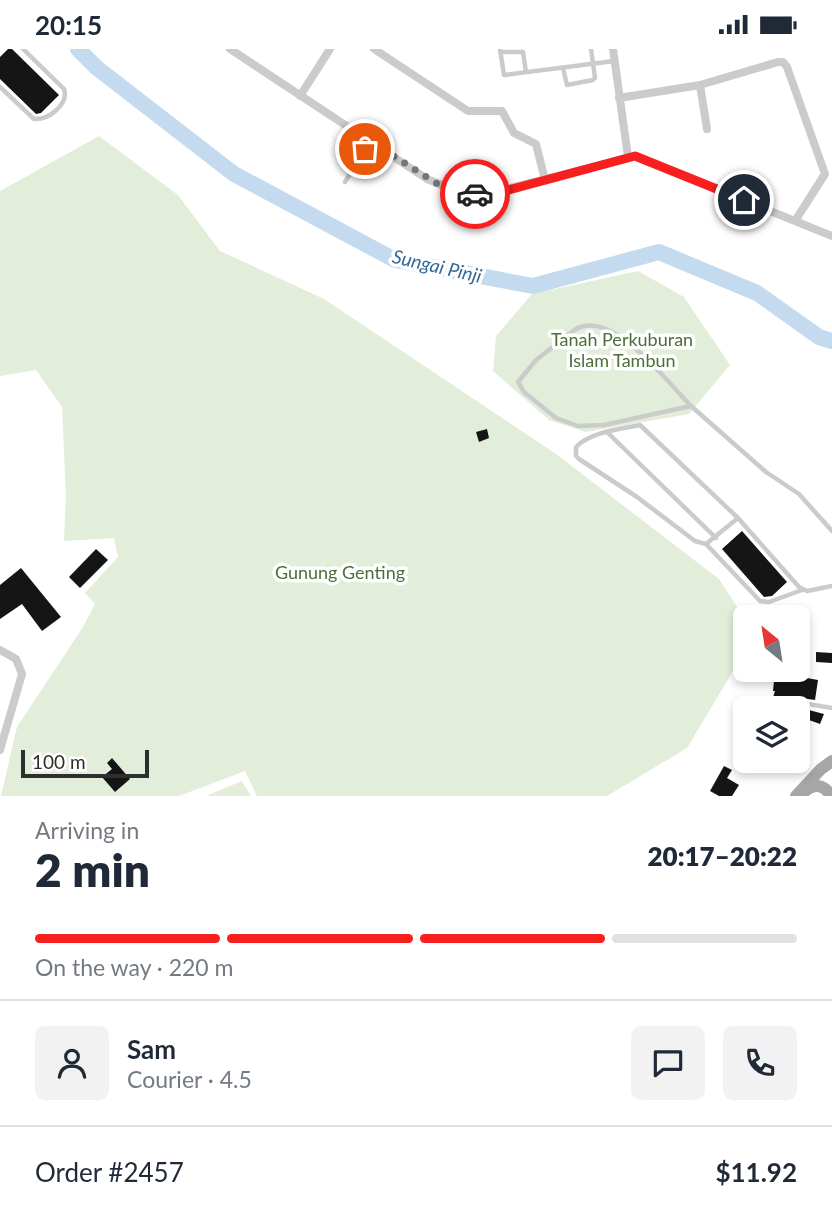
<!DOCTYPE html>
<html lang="en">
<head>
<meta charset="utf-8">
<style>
	:root { --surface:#fff; --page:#f2f2f3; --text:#1f2937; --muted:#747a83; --line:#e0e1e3; --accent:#f7201e }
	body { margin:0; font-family:Lato,sans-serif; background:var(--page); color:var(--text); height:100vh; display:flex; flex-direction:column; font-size:26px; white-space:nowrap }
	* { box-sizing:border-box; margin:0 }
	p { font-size:23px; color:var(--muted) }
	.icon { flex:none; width:38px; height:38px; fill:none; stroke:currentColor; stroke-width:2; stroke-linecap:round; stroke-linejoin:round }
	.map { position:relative; height:747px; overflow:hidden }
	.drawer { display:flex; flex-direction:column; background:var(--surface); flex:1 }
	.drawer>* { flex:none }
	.needle { width:46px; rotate:330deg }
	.buttons { position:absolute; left:733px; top:556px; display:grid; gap:14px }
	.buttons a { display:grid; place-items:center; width:77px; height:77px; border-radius:10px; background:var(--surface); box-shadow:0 4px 10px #0003; font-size:35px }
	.scale { position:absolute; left:21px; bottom:18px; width:128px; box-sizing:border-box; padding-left:7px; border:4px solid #2e2e2e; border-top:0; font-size:19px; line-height:24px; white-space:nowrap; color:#2e2e2e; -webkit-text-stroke:5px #fff; paint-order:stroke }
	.pin { position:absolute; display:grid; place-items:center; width:60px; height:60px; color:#fff; margin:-30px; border:4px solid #fff; border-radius:50%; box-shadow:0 2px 7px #0007 }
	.courier { position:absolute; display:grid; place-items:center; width:70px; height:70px; margin:-35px; border:5px solid #f7201e; border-radius:50%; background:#fff; color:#222; box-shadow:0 2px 9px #0007 }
	.head em { font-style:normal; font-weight:800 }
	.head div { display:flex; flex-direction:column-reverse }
	.head { display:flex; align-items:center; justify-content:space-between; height:119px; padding:0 35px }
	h1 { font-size:46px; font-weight:800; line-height:52px }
	.bar { display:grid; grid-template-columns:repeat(4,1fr); gap:10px 7px; align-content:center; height:84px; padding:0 35px }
	.bar i { height:9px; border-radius:5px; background:var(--line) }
	.bar .active { background:var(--accent) }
	.bar p { grid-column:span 4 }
	.line { display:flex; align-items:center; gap:18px; padding:0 35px; border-top:2px solid var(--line) }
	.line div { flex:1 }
	.round { display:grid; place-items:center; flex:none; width:74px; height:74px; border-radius:10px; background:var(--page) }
	.status { display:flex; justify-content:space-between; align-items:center; height:49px; padding:0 35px; background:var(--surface); direction:ltr }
	.status svg { height:19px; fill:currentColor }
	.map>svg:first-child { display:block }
	.green { fill:#e2edda }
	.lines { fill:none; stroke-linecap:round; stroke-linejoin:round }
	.river { stroke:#c4daef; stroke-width:16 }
	.building { fill:#151515 }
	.service { stroke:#cbcbcb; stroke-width:4.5 }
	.minor { stroke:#cbcbcb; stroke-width:8 }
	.primary { stroke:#a6a6a6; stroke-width:12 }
	.done { stroke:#777; stroke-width:7; stroke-dasharray:0 12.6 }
	.route { stroke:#f7201e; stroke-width:9 }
	.labels { text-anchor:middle; stroke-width:7; stroke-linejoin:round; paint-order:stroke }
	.park-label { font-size:18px; fill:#4c6e37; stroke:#fff }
	.water-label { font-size:19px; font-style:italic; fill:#346998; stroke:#fff }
</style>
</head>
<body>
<div class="status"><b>20:15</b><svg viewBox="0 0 49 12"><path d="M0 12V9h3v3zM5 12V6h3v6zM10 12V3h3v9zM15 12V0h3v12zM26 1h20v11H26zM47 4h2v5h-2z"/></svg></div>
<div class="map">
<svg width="832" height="747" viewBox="0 0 832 747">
	<rect width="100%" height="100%" fill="#fff"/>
	<!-- green -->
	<path class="green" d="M 99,87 L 178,146 L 220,202 L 324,250 L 556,405 L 719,530 L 745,570 L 745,602 L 687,699 L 607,747 L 257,747 L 245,722 L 179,747 L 1,747 L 17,678 L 83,578 L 95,555 L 85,544 L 118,508 L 114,489 L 64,492 L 66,447 L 62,358 L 36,321 L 0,327 L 0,142 Z
		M 638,222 L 684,248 L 730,316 L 689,365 L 586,383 L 549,371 L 493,322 L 496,287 L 532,245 Z
		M 242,732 L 251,747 L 206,747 Z"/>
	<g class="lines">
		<!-- river -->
		<path class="river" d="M 78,0 L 97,19 L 234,125 L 395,211 L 533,237 L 659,203 L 757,244 L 819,288 L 832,292"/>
	</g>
	<!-- building -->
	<path class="building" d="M 8,0 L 12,0 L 59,46 L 41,64 L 36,65 L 0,30 L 0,8 Z
		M 487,380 L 489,389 L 479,393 L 476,383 Z
		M 742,482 L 787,533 L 772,547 L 764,548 L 722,500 Z
		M 96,500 L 108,511 L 80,539 L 69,528 Z
		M 21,519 L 61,568 L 42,582 L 22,555 L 0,570 L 0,536 Z
		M 816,603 L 832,604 L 832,614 L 816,613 Z
		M 798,609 L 807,609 L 807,629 L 818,631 L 815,651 L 801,649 L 797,655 L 801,659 L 824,665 L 820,675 L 798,667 L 798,660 L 770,658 L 775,642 L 773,642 L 775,621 L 798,621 Z
		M 112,709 L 130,730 L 115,743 L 102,728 L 112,720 L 107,714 Z
		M 724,717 L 732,721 L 727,729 L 739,736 L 732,747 L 719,747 L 710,742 Z"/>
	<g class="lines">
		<!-- service -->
		<path class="service" d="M 500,0 L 504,26 L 614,12
			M 500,3 L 523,3 L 526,23
			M 563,19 L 567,36 L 593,31 L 595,29 L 591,0
			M 0,38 L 34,70 C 49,71 69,55 64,40 L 23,0
			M 345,133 L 370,92
			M 691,357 C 667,333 613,260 576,280 L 536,311 L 518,333 L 524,343 L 556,369 L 578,377 L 604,376 L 691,357 L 766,423 L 799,445 L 832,482
			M 608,384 L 716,489
			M 738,469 L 706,495 L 695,492 L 637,448 L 579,410 L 576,407 L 576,398 C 590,383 621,380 640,376 L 738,469 L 799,538 L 807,542 L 832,537
			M 706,495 L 760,552 L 769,553 L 802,541
			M 802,654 L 832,659"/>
		<!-- minor -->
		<path class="minor" d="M 230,0 L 427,130 L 454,141 L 483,146 L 635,107 L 832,187
			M 374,0 L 468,62 L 502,62 L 514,84 L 536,95 L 545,131
			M 613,0 L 628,108
			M 700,36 L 707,80
			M 300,47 L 330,0
			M 619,49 L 700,36 L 778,13 L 783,13 L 787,18 L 825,125 L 795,172
			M 0,601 L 16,610 L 22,625 L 0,701"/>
		<!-- primary -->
		<path class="primary" d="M 804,743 C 814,734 824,735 831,747
			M 796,747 L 821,720 L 832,712"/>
	</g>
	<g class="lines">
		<!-- done -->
		<path class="done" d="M 365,100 L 370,92 L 439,136 L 475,145"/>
		<!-- route -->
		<path class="route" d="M 475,145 L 497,144 L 635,107 L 744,151"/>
	</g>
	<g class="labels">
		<!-- park labels -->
		<g class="park-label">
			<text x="622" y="297">Tanah Perkuburan<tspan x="622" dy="21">Islam Tambun</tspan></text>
			<text x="340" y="530">Gunung Genting</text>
		</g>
		<!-- water labels -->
		<g class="water-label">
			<text transform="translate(437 217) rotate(13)" y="7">Sungai Pinji</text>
		</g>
	</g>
</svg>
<div class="buttons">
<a><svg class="needle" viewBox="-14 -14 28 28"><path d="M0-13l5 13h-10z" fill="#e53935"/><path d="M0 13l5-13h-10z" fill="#747a83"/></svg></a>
<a><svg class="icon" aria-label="layers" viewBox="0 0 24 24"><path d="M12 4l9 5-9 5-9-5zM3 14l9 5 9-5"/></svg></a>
</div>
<div class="scale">100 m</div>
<div class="pin" style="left:365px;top:100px;background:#ea580c"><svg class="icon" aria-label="bag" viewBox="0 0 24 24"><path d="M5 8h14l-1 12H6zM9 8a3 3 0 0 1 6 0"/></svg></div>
<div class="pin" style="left:744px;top:151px;background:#1f2937"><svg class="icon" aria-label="home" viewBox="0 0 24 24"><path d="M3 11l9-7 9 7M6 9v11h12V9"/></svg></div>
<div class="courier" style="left:475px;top:145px"><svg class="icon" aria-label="car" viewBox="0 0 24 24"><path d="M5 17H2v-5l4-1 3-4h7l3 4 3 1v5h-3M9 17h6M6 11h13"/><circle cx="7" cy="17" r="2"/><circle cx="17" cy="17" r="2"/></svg></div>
</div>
<section class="drawer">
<div class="head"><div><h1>2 min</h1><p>Arriving in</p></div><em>20:17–20:22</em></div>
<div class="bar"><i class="active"></i><i class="active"></i><i class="active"></i><i></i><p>On the way · 220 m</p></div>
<div class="line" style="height:126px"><a class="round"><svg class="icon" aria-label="person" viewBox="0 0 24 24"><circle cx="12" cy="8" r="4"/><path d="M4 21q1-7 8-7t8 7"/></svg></a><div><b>Sam</b><p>Courier · 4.5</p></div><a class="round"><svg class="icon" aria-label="chat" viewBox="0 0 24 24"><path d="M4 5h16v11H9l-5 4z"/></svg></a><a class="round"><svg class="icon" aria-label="phone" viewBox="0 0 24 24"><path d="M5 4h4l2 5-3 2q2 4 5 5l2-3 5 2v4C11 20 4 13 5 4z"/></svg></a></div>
<div class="line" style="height:91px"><div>Order #2457</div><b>$11.92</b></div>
</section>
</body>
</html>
